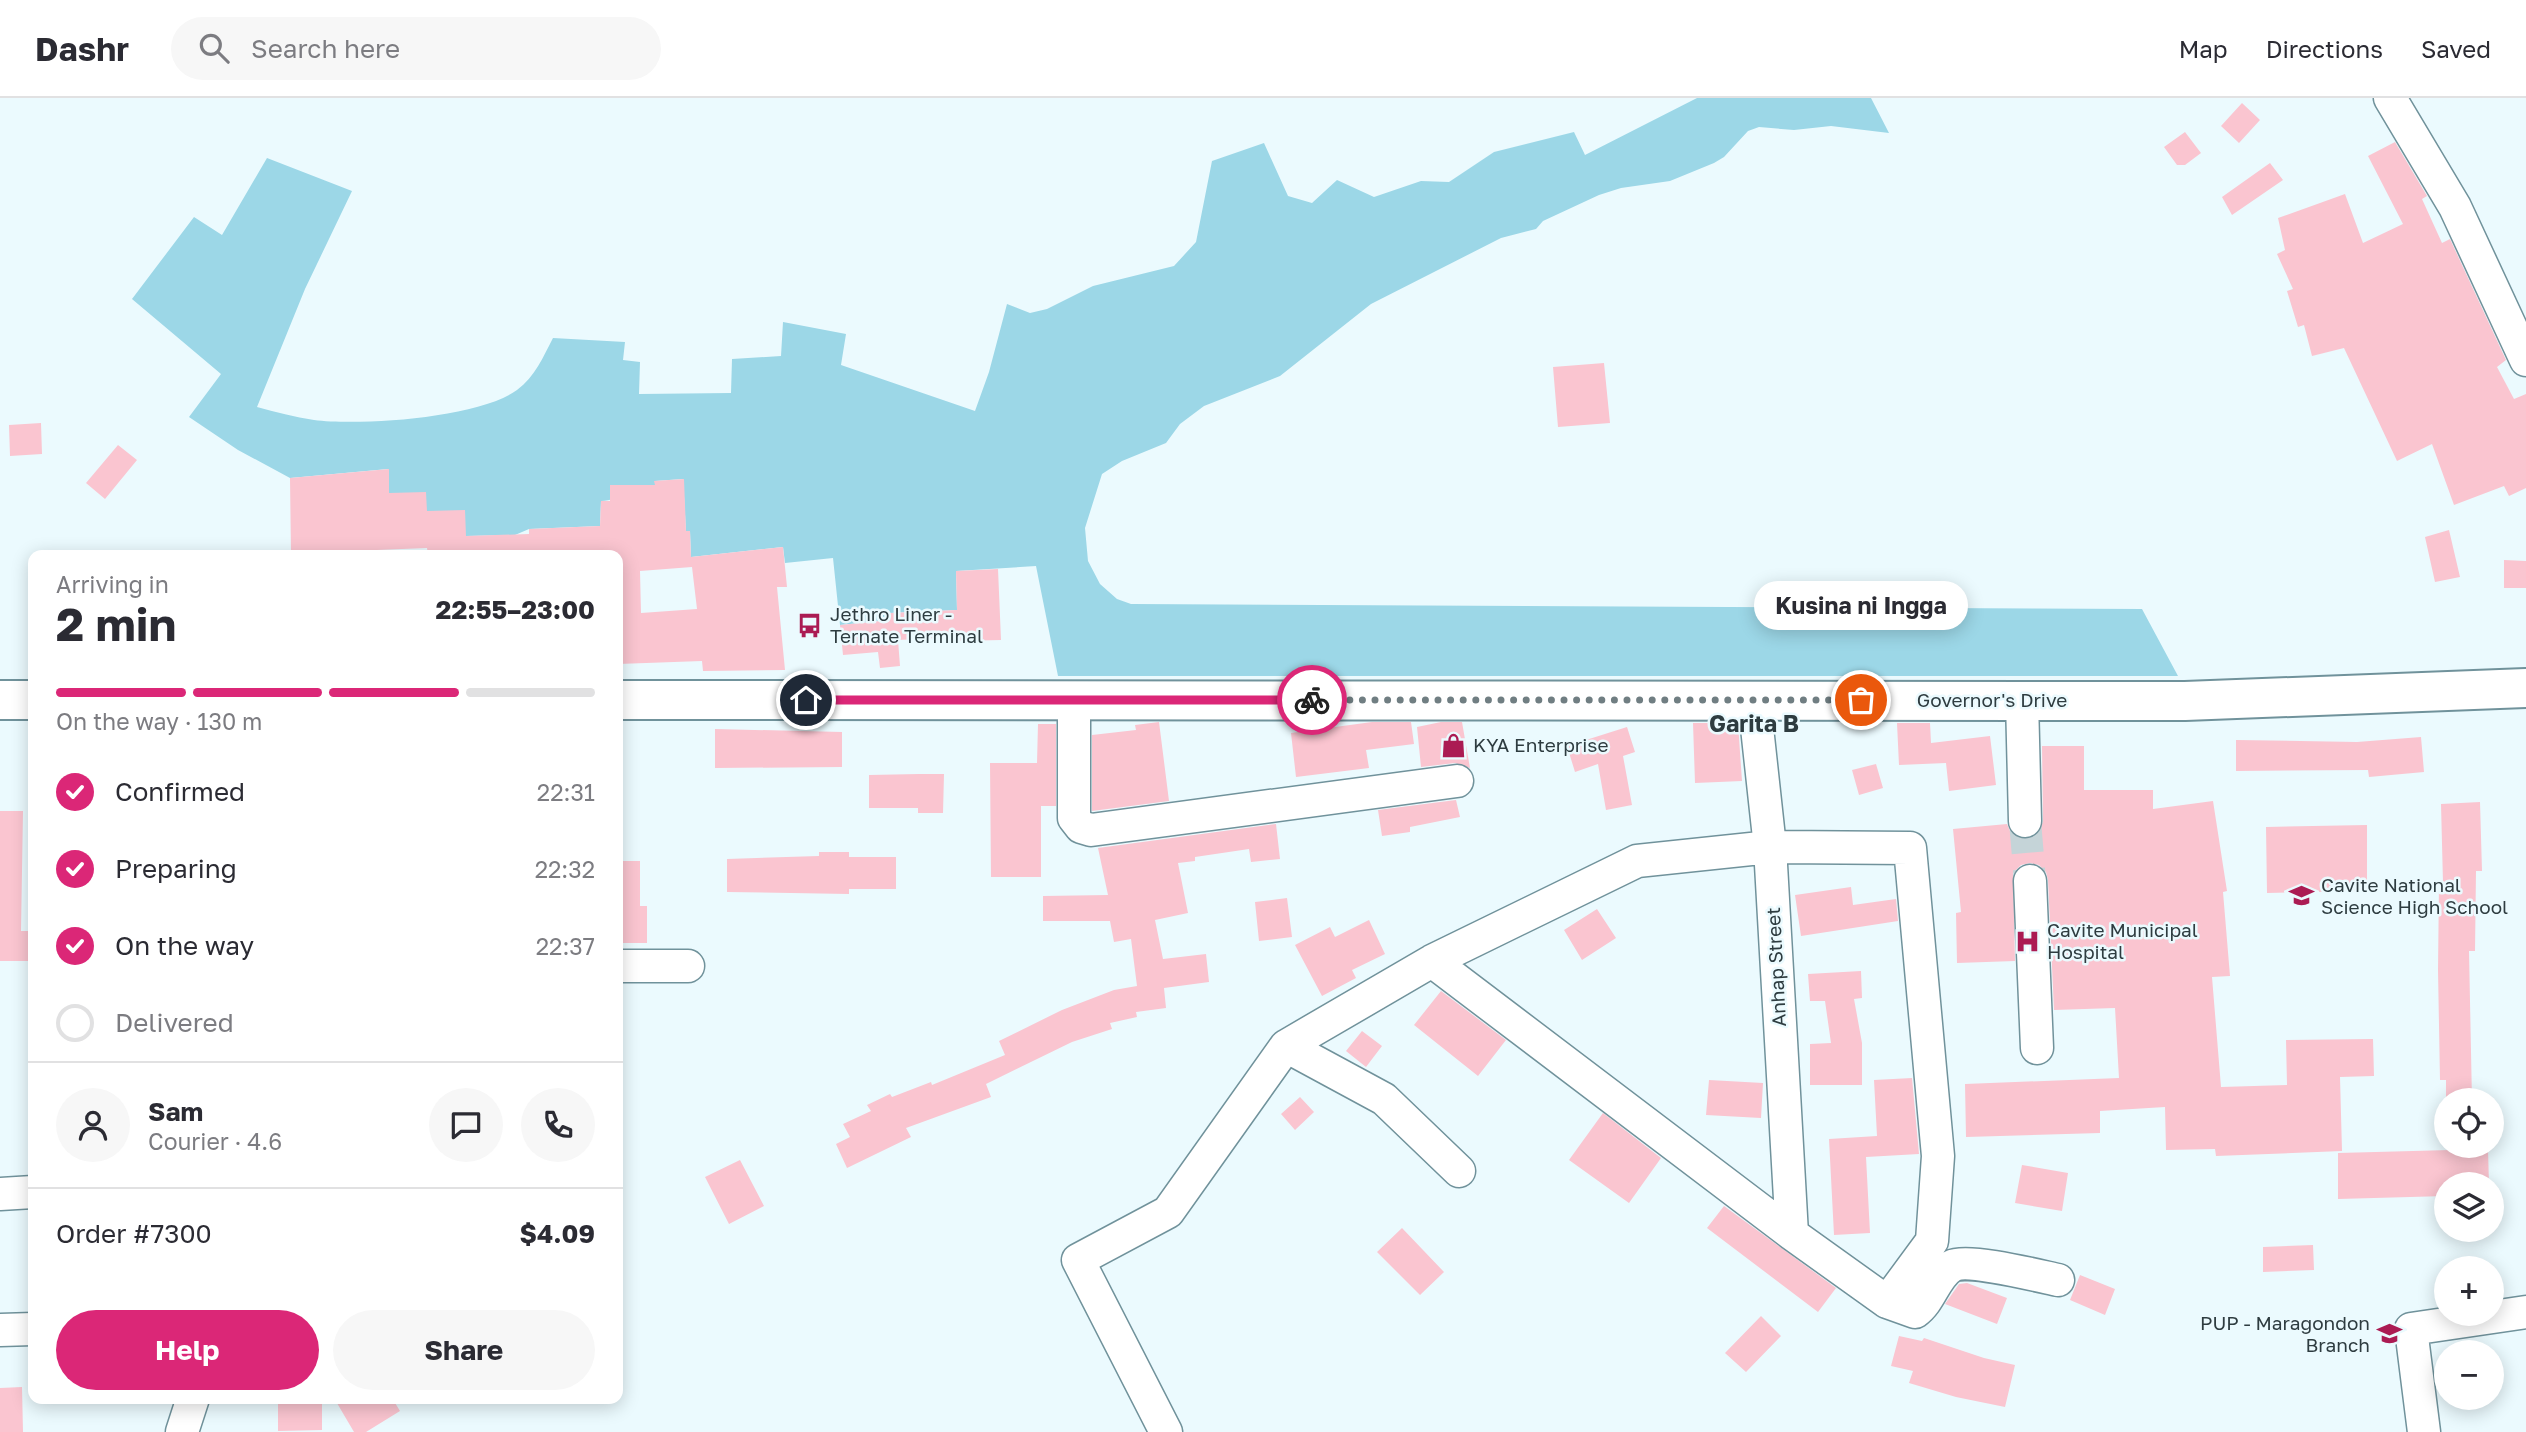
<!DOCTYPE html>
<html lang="en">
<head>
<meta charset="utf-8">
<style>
	:root { --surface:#fff; --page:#f7f7f7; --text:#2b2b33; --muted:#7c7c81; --line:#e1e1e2; --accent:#db2777 }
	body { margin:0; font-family:"Golos Text",sans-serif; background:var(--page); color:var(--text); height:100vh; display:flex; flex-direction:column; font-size:26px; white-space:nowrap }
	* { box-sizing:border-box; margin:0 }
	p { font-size:23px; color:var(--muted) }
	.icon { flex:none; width:38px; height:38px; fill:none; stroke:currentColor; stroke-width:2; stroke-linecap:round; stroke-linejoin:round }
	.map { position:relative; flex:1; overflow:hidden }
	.sheet { position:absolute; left:28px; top:452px; width:595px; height:854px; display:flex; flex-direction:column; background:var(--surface); border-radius:14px; box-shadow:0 4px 18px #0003 }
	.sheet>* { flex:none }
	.controls { position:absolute; left:2434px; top:990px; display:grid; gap:14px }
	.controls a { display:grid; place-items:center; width:70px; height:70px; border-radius:50%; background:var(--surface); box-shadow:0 4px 18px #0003; font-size:35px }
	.pin { position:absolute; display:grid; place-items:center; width:60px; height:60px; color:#fff; margin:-30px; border:4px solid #fff; border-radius:50%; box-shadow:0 2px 7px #0007 }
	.courier { position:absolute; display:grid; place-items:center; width:70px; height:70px; margin:-35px; border:5px solid #db2777; border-radius:50%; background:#fff; color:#222; box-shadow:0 2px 9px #0007 }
	.bubble { position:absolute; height:49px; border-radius:24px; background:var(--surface); box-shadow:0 4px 18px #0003; font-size:23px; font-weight:700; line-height:49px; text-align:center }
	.head em { font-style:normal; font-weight:700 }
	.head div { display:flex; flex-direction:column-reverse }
	.head { display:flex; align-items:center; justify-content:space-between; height:119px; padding:0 28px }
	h1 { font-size:46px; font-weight:700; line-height:52px }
	.bar { display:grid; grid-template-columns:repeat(4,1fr); gap:10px 7px; align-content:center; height:84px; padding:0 28px }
	.bar i { height:9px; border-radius:5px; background:var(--line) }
	.bar .current { background:var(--accent) }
	.bar p { grid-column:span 4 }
	.line { display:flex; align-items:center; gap:18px; padding:0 28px; border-top:2px solid var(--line) }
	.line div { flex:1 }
	.round { display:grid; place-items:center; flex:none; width:74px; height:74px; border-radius:37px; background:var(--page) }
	ol { padding:0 28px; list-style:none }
	li { display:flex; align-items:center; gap:21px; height:77px }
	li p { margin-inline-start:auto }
	li .icon { padding:7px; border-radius:50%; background:var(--accent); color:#fff; stroke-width:4 }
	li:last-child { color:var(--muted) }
	li i { width:38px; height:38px; border:4px solid var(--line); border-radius:50% }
	.action { display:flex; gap:14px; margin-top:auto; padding:14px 28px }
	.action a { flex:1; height:80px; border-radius:42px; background:var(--accent); color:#fff; font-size:28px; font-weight:700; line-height:80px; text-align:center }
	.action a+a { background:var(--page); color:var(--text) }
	header { display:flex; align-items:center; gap:42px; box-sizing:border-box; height:98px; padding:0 35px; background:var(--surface); border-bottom:2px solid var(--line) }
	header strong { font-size:33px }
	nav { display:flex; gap:38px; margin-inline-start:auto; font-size:24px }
	.search { width:490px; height:63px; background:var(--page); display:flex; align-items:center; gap:18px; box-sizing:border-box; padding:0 24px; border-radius:38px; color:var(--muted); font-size:26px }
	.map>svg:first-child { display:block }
	.green { fill:#9cd7e7 }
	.building { fill:#fac5d0; fill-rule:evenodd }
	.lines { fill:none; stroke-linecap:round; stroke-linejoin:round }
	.minor-tunnel { stroke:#c5d4d8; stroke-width:32; stroke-dasharray:32 16; stroke-linecap:butt }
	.minor-casing { stroke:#70929b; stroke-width:35 }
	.major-casing { stroke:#70929b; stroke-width:42 }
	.minor { stroke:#fff; stroke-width:32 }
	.major { stroke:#fff; stroke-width:38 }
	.done { stroke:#707e82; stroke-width:7; stroke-dasharray:0 12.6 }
	.route { stroke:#db2777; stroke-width:9 }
	.labels { text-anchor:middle; stroke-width:5; stroke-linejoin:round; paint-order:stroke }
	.poi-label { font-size:19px; fill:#2e3c40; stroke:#ebfafe; text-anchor:start }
	.street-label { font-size:19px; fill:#2e3c40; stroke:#ebfafe }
	.quarter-label { font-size:23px; font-weight:bold; fill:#2e3c40; stroke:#ebfafe }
</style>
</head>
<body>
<header>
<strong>Dashr</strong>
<div class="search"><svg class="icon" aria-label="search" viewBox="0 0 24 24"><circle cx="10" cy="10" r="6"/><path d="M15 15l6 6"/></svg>Search here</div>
<nav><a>Map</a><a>Directions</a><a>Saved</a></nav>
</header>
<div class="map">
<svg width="2526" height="1334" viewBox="0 0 2526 1334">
	<rect width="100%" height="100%" fill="#ebfafe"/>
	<!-- green -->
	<path class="green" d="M 1697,0 L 1871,0 L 1889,35 L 1831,28 L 1794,32 L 1759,29 L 1748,33 L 1724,59 L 1714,65 L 1670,83 L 1621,90 L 1599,97 L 1543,123 L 1536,131 L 1501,140 L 1371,206 L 1280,278 L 1204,308 L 1180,326 L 1166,345 L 1122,363 L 1102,376 L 1085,430 L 1088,463 L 1100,486 L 1117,501 L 1131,506 L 2142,511 L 2178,578 L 1058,578 L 1036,468 L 956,473 L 957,512 L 890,515 L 890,522 L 840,527 L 833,460 L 785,465 L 783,449 L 691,459 L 690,433 L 686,433 L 683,381 L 655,383 L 655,387 C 635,388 620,403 601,403 L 600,428 L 529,431 L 515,437 L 466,438 L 427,413 L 389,395 L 388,371 L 290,380 L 238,352 L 189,319 L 221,276 L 132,201 L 194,119 L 222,137 L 267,60 L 352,93 L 305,191 L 257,309 C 275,314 295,319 314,322 C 361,328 479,320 517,292 C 535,279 543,259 553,240 L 625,244 L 623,262 L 640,264 L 639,296 L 731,295 L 732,261 L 781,258 L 783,224 L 846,236 L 841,267 L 975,313 L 989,274 L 1007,206 L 1030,215 L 1047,211 L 1093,188 L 1174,168 L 1196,144 L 1212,63 L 1264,45 L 1288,98 L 1312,105 L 1337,82 L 1374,99 L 1421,83 L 1449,84 L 1494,54 L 1574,34 L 1585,57 Z"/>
	<!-- building -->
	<path class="building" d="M 2242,5 L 2260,22 L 2239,45 L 2221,28 Z
		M 2185,34 L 2201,55 L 2185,67 L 2177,67 L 2164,49 Z
		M 2395,44 L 2427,98 L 2422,101 L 2442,145 L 2450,141 L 2506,262 L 2497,269 L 2514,301 L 2526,296 L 2526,390 L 2509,398 L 2504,388 L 2454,407 L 2432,346 L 2397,363 L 2344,250 L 2312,258 L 2304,227 L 2298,229 L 2287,193 L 2293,191 L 2277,156 L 2285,152 L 2278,120 L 2345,96 L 2363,145 L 2403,126 L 2368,58 Z
		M 2270,65 L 2283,82 L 2232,117 L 2222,99 Z
		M 1604,265 L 1610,325 L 1558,329 L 1553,269 Z
		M 41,325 L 42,356 L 10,358 L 9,327 Z
		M 118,347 L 137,362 L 105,401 L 86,385 Z
		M 389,371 L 389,395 L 426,394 L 427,413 L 465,412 L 466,438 L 529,436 L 529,431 L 600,428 L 601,403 L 610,403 L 610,387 L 655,387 L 654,383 L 684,381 L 686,433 L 690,433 L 691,459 L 783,449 L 787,489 L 777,489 L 785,572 L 703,573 L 702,563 L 618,566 L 618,457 L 428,457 L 427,450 L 352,453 L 352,457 L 291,457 L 290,380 ZM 692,469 L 697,511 L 641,515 L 640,473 Z
		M 2449,432 L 2460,479 L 2435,484 L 2425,439 Z
		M 2504,462 L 2526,463 L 2526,490 L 2504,490 Z
		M 998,471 L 1001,542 L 958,543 L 958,539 L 898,542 L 900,568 L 880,570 L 878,554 L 843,557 L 840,527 L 890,522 L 890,515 L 957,512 L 956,473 Z
		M 1159,624 L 1169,703 L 1092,713 L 1092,637 L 1136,632 L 1135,627 Z
		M 1372,624 L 1411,624 L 1414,646 L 1366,652 L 1369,670 L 1296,679 L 1291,635 Z
		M 1441,624 L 1462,624 L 1470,670 L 1455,665 L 1421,669 L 1417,629 Z
		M 1693,625 L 1738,625 L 1742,683 L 1695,685 Z
		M 1897,625 L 1930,625 L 1931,645 L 1990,638 L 1996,687 L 1949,693 L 1946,665 L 1899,667 Z
		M 1038,626 L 1056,626 L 1056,708 L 1041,708 L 1041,779 L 991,779 L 990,665 L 1037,665 Z
		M 1627,629 L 1635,654 L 1623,658 L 1632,707 L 1606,712 L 1598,666 L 1575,674 L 1567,648 Z
		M 715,631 L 842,634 L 842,669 L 715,670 Z
		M 2421,639 L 2424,674 L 2369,679 L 2368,672 L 2236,673 L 2236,642 L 2357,644 Z
		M 2042,648 L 2084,648 L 2084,692 L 2153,692 L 2153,711 L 2213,703 L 2227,793 L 2223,794 L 2230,878 L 2212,879 L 2221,989 L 2287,987 L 2286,942 L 2373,941 L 2374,978 L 2340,979 L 2342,1053 L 2216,1058 L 2215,1051 L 2166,1052 L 2165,1009 L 2100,1013 L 2100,1035 L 1966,1039 L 1965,986 L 2119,980 L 2115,910 L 2054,912 L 2048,782 L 2046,774 L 2039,767 L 2030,765 L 2021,767 L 2013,775 L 2015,863 L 1957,865 L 1956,815 L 1961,814 L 1953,731 L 2007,726 L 2010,733 L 2017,739 L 2026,741 L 2035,738 L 2041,731 L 2043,723 Z
		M 1876,666 L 1883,690 L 1859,697 L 1852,672 Z
		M 919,676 L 944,676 L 943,715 L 918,715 L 918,710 L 869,710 L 869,677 Z
		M 1456,702 L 1460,719 L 1410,729 L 1410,734 L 1382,738 L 1378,712 Z
		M 2480,704 L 2482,773 L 2476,773 L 2475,853 L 2469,853 L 2472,1003 L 2446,1003 L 2446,982 L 2440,982 L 2438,872 L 2439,785 L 2443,785 L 2441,706 Z
		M 0,713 L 23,713 L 21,833 L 28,833 L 28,863 L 0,863 Z
		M 1276,726 L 1280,761 L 1251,764 L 1249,751 L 1195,759 L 1195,763 L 1178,765 L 1188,815 L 1155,822 L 1163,861 L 1206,856 L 1209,884 L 1164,890 L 1166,910 L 1136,914 L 1137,919 L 1110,925 L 1112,931 L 1072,944 L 986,986 L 991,999 L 906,1030 L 911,1039 L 847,1070 L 836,1046 L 850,1039 L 843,1026 L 871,1013 L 867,1007 L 890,996 L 892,999 L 931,984 L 932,987 L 1005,957 L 999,943 L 1062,912 L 1114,892 L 1137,888 L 1131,841 L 1114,844 L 1110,823 L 1043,823 L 1043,798 L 1108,797 L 1098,750 Z
		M 2367,727 L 2367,793 L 2267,795 L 2266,729 Z
		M 819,754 L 849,754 L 849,759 L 896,759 L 896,791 L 849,791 L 849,796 L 727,794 L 727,761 L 819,758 Z
		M 618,763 L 640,763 L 640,808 L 647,808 L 647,845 L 618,845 Z
		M 1851,789 L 1853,807 L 1896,801 L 1898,823 L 1801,838 L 1795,797 Z
		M 1287,800 L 1292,839 L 1259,843 L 1255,804 Z
		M 1597,811 L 1616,840 L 1582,862 L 1564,832 Z
		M 1369,822 L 1385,856 L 1352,872 L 1356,880 L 1322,898 L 1295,847 L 1330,829 L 1335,839 Z
		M 1861,873 L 1862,900 L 1854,901 L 1862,945 L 1862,987 L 1810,987 L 1810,946 L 1831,945 L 1825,903 L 1810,903 L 1808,876 Z
		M 1441,893 L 1506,942 L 1478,978 L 1414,927 Z
		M 1362,933 L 1382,948 L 1366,969 L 1346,953 Z
		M 1912,980 L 1919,1056 L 1866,1059 L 1870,1135 L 1834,1137 L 1829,1041 L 1877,1038 L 1874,982 Z
		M 1709,982 L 1763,985 L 1761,1020 L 1706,1017 Z
		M 1300,999 L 1314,1014 L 1295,1032 L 1281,1016 Z
		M 1603,1015 L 1661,1060 L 1629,1105 L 1569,1062 Z
		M 2488,1051 L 2489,1087 L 2446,1087 L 2446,1098 L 2338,1101 L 2338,1055 Z
		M 740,1062 L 764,1108 L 729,1126 L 705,1079 Z
		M 2022,1067 L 2068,1075 L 2062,1113 L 2015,1105 Z
		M 1724,1108 L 1836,1190 L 1818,1214 L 1707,1130 Z
		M 1402,1130 L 1444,1174 L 1420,1197 L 1377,1154 Z
		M 2313,1147 L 2314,1172 L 2263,1174 L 2263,1149 Z
		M 2080,1177 L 2115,1191 L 2105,1217 L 2070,1202 Z
		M 1967,1185 L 2007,1200 L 1997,1226 L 1945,1206 L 1959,1186 Z
		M 1761,1218 L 1781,1238 L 1746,1274 L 1725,1255 Z
		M 1899,1238 L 1922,1243 L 1924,1240 L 1984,1260 L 2015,1267 L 2005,1309 L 1956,1299 L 1909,1285 L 1913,1273 L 1891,1268 Z
		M 22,1289 L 23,1334 L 0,1334 L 0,1290 Z
		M 278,1300 L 322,1300 L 322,1332 L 278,1333 Z
		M 334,1300 L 392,1300 L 400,1313 L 366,1334 L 354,1334 Z"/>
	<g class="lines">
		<!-- minor-tunnel -->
		<path class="minor-tunnel" d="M 2025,723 L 2030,783"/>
		<defs>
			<path id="minor" d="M 2390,0 L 2455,109 L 2526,262
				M 1074,602 L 1074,720 L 1081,729 L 1091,732 L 1457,683
				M 1754,602 L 1770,749 L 1792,1136
				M 2022,602 L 2025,723
				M 2030,783 L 2037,950
				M 1432,863 L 1792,1136 L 1887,1204 L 1915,1214 C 1931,1203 1935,1178 1952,1168 C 1967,1160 2039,1178 2058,1182
				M 618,868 L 688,868
				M 1286,948 L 1384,1001 L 1459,1073
				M 0,1096 L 33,1094
				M 0,1232 L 33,1231
				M 182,1334 L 193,1300
				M 1166,1334 L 1078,1162 L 1168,1114 L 1286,948 L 1432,863 L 1637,763 L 1770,749 L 1910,750 L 1938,1058 L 1932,1143 L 1887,1204
				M 2424,1334 L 2411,1231 L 2526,1214"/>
			<path id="major" d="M 0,602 L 33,602
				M 618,602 L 2185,603 L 2526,590"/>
		</defs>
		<!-- minor casing -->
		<use href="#minor" class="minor-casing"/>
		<!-- major casing -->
		<use href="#major" class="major-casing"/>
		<!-- minor -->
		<use href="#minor" class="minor"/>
		<!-- major -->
		<use href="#major" class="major"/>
	</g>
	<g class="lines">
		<!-- done -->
		<path class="done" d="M 1312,602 L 1861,602"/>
		<!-- route -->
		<path class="route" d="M 806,602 L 1312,602"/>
	</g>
	<!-- icons -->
	<defs>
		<symbol id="bus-bare" viewBox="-9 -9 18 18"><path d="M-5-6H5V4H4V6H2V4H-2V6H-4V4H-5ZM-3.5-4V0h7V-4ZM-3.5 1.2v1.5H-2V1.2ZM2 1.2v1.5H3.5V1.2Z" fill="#ab1b53" stroke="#ebfafe" stroke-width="2.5" paint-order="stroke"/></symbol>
		<symbol id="shop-bare" viewBox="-9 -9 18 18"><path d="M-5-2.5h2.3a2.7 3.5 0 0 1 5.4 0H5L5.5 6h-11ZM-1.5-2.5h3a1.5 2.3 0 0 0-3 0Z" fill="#ab1b53" stroke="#ebfafe" stroke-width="2.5" paint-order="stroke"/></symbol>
		<symbol id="school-bare" viewBox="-9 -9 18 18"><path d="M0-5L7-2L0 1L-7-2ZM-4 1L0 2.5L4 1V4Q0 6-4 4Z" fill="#ab1b53" stroke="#ebfafe" stroke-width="2.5" paint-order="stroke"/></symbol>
		<symbol id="hospital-bare" viewBox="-9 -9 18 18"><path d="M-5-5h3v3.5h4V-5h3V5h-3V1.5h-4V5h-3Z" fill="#ab1b53" stroke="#ebfafe" stroke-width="2.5" paint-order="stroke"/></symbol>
		<symbol id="university-bare" viewBox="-9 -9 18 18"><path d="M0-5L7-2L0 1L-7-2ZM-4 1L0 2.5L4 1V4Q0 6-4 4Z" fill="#ab1b53" stroke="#ebfafe" stroke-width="2.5" paint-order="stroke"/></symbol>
	</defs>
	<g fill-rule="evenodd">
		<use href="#bus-bare" x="792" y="510" width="35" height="35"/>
		<use href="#shop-bare" x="1436" y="630" width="35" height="35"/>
		<use href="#school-bare" x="2284" y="780" width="35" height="35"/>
		<use href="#hospital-bare" x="2010" y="826" width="35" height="35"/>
		<use href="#university-bare" x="2372" y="1218" width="35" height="35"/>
	</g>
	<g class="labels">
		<!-- poi labels -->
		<g class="poi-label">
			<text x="830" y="523">Jethro Liner -<tspan x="830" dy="22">Ternate Terminal</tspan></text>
			<text x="1473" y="654">KYA Enterprise</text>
			<text x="2321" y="794">Cavite National<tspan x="2321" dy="22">Science High School</tspan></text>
			<text x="2047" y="839">Cavite Municipal<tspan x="2047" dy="22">Hospital</tspan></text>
			<text x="2370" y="1232" text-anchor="end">PUP - Maragondon<tspan x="2370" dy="22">Branch</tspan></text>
		</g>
		<!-- street labels -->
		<g class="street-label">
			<text x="1992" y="609">Governor's Drive</text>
			<text transform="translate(1776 869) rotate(-93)" y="7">Anhap Street</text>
		</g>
		<!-- quarter labels -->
		<g class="quarter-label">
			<text x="1754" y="634">Garita B</text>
		</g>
	</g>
</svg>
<div class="controls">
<a><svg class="icon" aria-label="locate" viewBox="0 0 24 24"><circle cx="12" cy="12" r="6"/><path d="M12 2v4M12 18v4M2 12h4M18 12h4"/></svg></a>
<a><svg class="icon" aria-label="layers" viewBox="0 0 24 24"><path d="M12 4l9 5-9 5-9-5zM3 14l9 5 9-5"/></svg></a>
<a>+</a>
<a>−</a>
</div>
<div class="pin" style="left:1861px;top:602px;background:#ea580c"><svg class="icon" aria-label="bag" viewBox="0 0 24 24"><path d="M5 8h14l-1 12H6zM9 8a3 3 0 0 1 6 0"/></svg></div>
<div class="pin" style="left:806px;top:602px;background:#1f2937"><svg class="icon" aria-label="home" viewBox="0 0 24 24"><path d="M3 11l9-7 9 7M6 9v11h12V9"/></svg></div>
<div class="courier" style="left:1312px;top:602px"><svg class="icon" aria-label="bike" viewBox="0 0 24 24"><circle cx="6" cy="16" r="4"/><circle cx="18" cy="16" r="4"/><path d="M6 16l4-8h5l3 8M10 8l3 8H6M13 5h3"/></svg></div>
<div class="bubble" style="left:1754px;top:483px;width:214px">Kusina ni Ingga</div>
<section class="sheet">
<div class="head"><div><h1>2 min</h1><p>Arriving in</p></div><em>22:55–23:00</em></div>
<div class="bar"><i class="current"></i><i class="current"></i><i class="current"></i><i></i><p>On the way · 130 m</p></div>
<ol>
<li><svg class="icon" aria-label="check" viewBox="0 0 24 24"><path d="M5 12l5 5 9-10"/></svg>Confirmed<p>22:31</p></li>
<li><svg class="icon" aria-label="check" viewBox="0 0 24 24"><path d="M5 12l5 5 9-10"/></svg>Preparing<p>22:32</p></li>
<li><svg class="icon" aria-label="check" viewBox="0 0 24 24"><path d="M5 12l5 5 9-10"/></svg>On the way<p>22:37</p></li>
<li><i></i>Delivered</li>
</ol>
<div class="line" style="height:126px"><a class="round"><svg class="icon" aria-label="person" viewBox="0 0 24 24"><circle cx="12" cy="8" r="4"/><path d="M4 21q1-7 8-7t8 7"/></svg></a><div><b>Sam</b><p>Courier · 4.6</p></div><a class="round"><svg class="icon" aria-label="chat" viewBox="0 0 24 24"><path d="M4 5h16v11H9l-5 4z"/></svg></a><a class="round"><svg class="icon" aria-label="phone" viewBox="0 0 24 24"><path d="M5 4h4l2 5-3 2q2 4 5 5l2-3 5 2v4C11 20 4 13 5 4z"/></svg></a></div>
<div class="line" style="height:91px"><div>Order #7300</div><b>$4.09</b></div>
<div class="action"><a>Help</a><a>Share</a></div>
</section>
</div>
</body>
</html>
